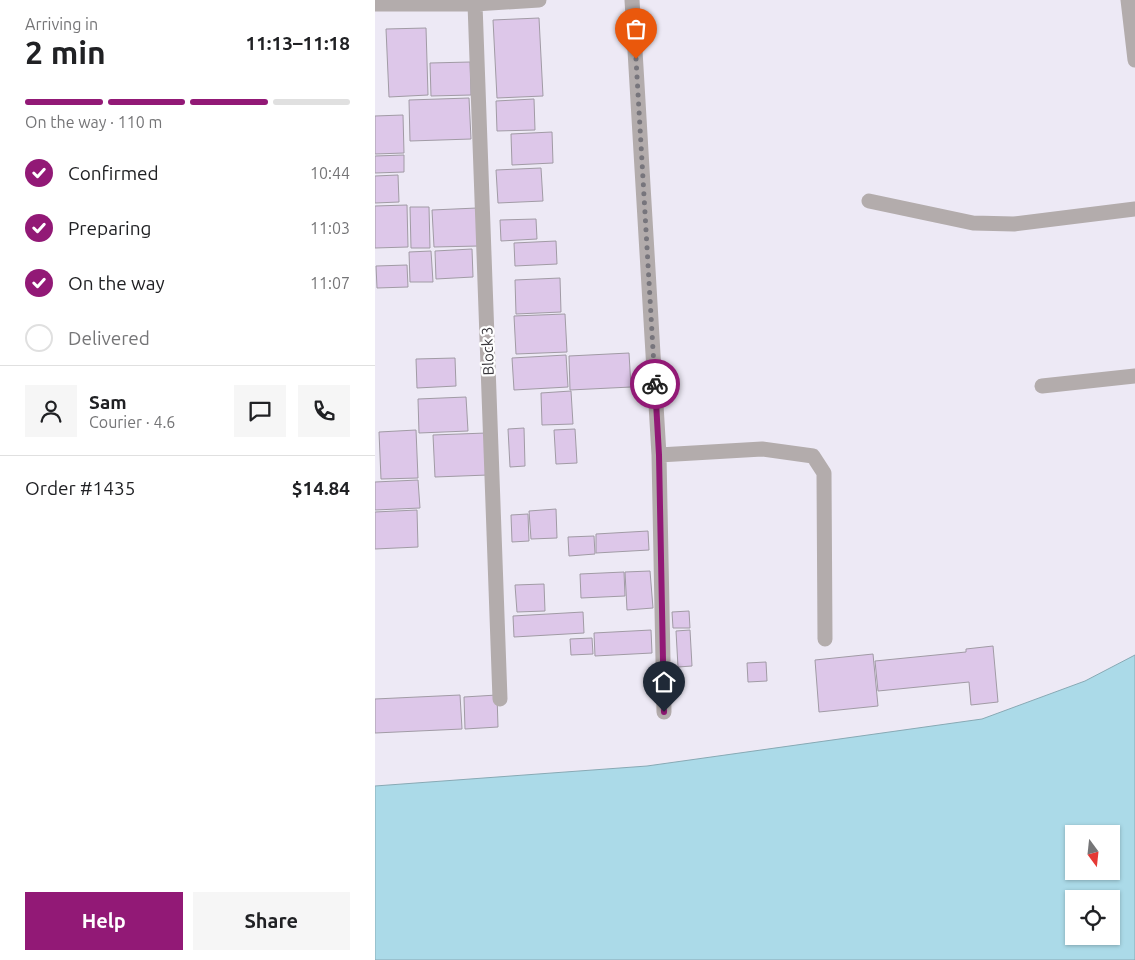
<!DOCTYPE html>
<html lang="en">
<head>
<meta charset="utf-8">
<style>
	:root { --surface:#fff; --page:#f6f6f6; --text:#202124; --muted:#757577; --line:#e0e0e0; --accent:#921976 }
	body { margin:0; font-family:Ubuntu,sans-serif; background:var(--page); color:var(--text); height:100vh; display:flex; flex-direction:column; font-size:19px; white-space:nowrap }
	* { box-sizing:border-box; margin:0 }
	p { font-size:16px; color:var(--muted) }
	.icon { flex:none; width:28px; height:28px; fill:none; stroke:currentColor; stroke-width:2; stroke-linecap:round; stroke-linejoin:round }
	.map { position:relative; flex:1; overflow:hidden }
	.drawer { display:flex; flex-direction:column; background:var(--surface); width:375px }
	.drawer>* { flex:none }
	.needle { width:32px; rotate:165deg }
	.fabs { position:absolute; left:690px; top:825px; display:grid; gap:10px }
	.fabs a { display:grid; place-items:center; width:55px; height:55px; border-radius:0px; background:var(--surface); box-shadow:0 1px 4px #0004; font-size:25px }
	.pin { position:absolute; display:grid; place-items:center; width:42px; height:42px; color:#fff; margin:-51px -21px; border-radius:50% 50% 50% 0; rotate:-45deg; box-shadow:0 0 5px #0007 }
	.pin .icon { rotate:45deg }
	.courier { position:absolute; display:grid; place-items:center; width:50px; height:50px; margin:-25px; border:4px solid #921976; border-radius:50%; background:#fff; color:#222; box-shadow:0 1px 6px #0007 }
	.head em { font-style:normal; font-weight:700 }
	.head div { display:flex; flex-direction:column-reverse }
	.head { display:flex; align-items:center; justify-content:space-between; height:85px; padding:0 25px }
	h1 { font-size:32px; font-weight:700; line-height:38px }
	.bar { display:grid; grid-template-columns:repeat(4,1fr); gap:8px 5px; align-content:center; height:60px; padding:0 25px }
	.bar i { height:6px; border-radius:4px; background:var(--line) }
	.bar .on { background:var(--accent) }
	.bar p { grid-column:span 4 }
	.line { display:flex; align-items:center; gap:12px; padding:0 25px; border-top:1px solid var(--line) }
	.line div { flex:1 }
	.round { display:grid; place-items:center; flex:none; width:52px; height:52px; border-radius:0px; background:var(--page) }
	ol { padding:0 25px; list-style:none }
	li { display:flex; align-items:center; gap:15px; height:55px }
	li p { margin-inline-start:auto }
	li .icon { padding:5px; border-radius:50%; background:var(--accent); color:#fff; stroke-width:4 }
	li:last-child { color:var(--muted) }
	li i { width:28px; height:28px; border:2px solid var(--line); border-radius:50% }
	.action { display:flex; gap:10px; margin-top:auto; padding:10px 25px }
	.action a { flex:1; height:58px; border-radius:0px; background:var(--accent); color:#fff; font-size:20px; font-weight:700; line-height:58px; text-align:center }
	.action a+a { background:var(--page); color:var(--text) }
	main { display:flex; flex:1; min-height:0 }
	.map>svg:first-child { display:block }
	.water { fill:#abdae8; stroke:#88a9b4; fill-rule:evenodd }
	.building { fill:#ddc7e9; stroke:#a19ba5 }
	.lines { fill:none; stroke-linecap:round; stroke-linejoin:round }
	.minor { stroke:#b3acac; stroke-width:15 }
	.done { stroke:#77757c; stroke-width:5; stroke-dasharray:0 9 }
	.route { stroke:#921976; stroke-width:6 }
	.labels { text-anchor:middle; stroke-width:4.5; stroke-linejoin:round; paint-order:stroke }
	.street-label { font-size:15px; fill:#38363b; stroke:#fff }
</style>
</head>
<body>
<main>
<section class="drawer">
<div class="head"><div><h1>2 min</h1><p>Arriving in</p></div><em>11:13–11:18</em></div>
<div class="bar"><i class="on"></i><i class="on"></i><i class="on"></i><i></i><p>On the way · 110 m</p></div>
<ol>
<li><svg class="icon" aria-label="check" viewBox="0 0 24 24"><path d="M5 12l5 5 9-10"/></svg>Confirmed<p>10:44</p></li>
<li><svg class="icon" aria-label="check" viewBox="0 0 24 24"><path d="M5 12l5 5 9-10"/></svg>Preparing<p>11:03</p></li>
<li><svg class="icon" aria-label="check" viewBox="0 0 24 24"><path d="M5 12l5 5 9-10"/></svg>On the way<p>11:07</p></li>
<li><i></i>Delivered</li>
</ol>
<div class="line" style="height:90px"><a class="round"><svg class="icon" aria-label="person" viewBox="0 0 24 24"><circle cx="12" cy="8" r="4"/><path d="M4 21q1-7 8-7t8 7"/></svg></a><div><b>Sam</b><p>Courier · 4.6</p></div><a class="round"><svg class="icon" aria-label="chat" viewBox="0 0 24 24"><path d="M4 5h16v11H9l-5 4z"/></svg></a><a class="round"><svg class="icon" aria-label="phone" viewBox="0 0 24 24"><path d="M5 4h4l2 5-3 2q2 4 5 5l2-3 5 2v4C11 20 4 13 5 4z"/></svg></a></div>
<div class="line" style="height:65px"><div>Order #1435</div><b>$14.84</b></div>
<div class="action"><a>Help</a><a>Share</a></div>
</section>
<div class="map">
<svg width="760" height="960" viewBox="0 0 760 960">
	<rect width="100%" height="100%" fill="#ede9f5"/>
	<!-- water -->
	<path class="water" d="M 760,655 L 760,960 L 0,960 L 0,786 L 272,766 L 607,719 L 710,681 ZM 699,834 L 736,834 L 736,871 L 699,871 ZM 699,899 L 736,899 L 736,936 L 699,936 Z"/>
	<!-- building -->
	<path class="building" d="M 164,18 L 168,96 L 122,98 L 118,20 Z
		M 51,28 L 53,95 L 14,97 L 11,29 Z
		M 95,62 L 96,95 L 56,96 L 55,63 Z
		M 94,98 L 96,139 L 35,141 L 34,100 Z
		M 159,99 L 160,130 L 122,131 L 121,101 Z
		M 28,115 L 29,153 L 0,154 L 0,116 Z
		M 177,132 L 178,163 L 137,165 L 136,134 Z
		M 29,155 L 29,172 L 0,173 L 0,156 Z
		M 166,168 L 168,201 L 123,203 L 121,170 Z
		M 23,175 L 24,202 L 0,203 L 0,176 Z
		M 32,205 L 33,247 L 0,248 L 0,206 Z
		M 35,207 L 54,207 L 55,248 L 36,248 Z
		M 102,208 L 104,246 L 59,247 L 57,210 Z
		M 161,219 L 162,239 L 126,241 L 125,220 Z
		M 181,241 L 182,264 L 140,266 L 139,243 Z
		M 97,249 L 98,277 L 61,279 L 60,251 Z
		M 56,251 L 58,282 L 35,282 L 34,252 Z
		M 32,265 L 33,287 L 2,288 L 1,266 Z
		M 185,278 L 186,312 L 141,314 L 140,280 Z
		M 190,314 L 192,352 L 141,354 L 139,316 Z
		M 254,353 L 256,387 L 195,390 L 194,356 Z
		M 191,355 L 193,387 L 139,390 L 137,358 Z
		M 80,358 L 81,386 L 42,388 L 41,359 Z
		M 196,391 L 198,424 L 167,425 L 166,393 Z
		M 91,397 L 93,431 L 44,433 L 43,399 Z
		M 149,428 L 150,466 L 135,467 L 133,429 Z
		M 200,429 L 202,463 L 181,464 L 179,430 Z
		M 41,430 L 43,478 L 6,479 L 4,432 Z
		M 111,433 L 113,475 L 60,477 L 58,435 Z
		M 43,480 L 45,508 L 0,510 L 0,482 Z
		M 181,509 L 182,538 L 156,539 L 154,511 Z
		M 42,510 L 43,547 L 0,549 L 0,512 Z
		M 153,514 L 154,541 L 137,542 L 136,515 Z
		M 273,531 L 274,550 L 221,553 L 221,534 Z
		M 219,536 L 220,554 L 194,556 L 193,537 Z
		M 275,571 L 278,608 L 252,610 L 250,572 Z
		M 249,572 L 250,596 L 206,598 L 205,574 Z
		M 169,584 L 170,611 L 142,612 L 140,585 Z
		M 314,611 L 315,628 L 298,628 L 297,612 Z
		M 208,612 L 209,633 L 139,637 L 138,616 Z
		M 276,630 L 277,653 L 220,656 L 219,633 Z
		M 315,630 L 317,666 L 303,667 L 301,631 Z
		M 217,638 L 218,654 L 196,655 L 195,639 Z
		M 618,646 L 623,702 L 596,705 L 594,682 L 503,691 L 500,661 L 591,652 L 591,649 Z
		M 498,654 L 503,706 L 444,712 L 440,660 Z
		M 391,662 L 392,681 L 373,682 L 372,663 Z
		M 85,695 L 87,729 L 0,733 L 0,699 Z
		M 122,695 L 123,727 L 90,729 L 89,697 Z"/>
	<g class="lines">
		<!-- minor -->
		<path class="minor" d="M 257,0 L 284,455 L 289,712
			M 753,0 L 760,60
			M 0,4 L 100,4 L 164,0
			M 100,4 L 125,699
			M 494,201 L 598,223 L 639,224 L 760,209
			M 667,386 L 760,376
			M 284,455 L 387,449 L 438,456 L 449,473 L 450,639"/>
	</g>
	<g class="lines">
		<!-- done -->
		<path class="done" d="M 261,59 L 280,384"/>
		<!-- route -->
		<path class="route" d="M 280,384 L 284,455 L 289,712"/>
	</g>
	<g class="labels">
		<!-- street labels -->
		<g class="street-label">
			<text transform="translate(113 351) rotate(-92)" y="5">Block 3</text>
		</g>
	</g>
</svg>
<div class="fabs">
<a><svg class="needle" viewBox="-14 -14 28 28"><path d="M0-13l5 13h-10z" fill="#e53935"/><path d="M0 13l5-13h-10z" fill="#757577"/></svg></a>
<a><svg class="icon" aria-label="locate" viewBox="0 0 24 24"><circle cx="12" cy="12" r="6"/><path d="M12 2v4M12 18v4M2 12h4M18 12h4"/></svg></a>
</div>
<div class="pin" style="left:261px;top:59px;background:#ea580c"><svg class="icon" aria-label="bag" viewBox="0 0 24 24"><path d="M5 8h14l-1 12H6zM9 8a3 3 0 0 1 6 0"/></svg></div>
<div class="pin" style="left:289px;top:712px;background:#1f2937"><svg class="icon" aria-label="home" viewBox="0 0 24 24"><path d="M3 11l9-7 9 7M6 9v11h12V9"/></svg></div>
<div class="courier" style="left:280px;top:384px"><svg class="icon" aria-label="bike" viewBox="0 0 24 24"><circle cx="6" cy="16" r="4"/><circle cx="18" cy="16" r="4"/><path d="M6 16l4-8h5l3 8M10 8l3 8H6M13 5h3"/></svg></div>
</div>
</main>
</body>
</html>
